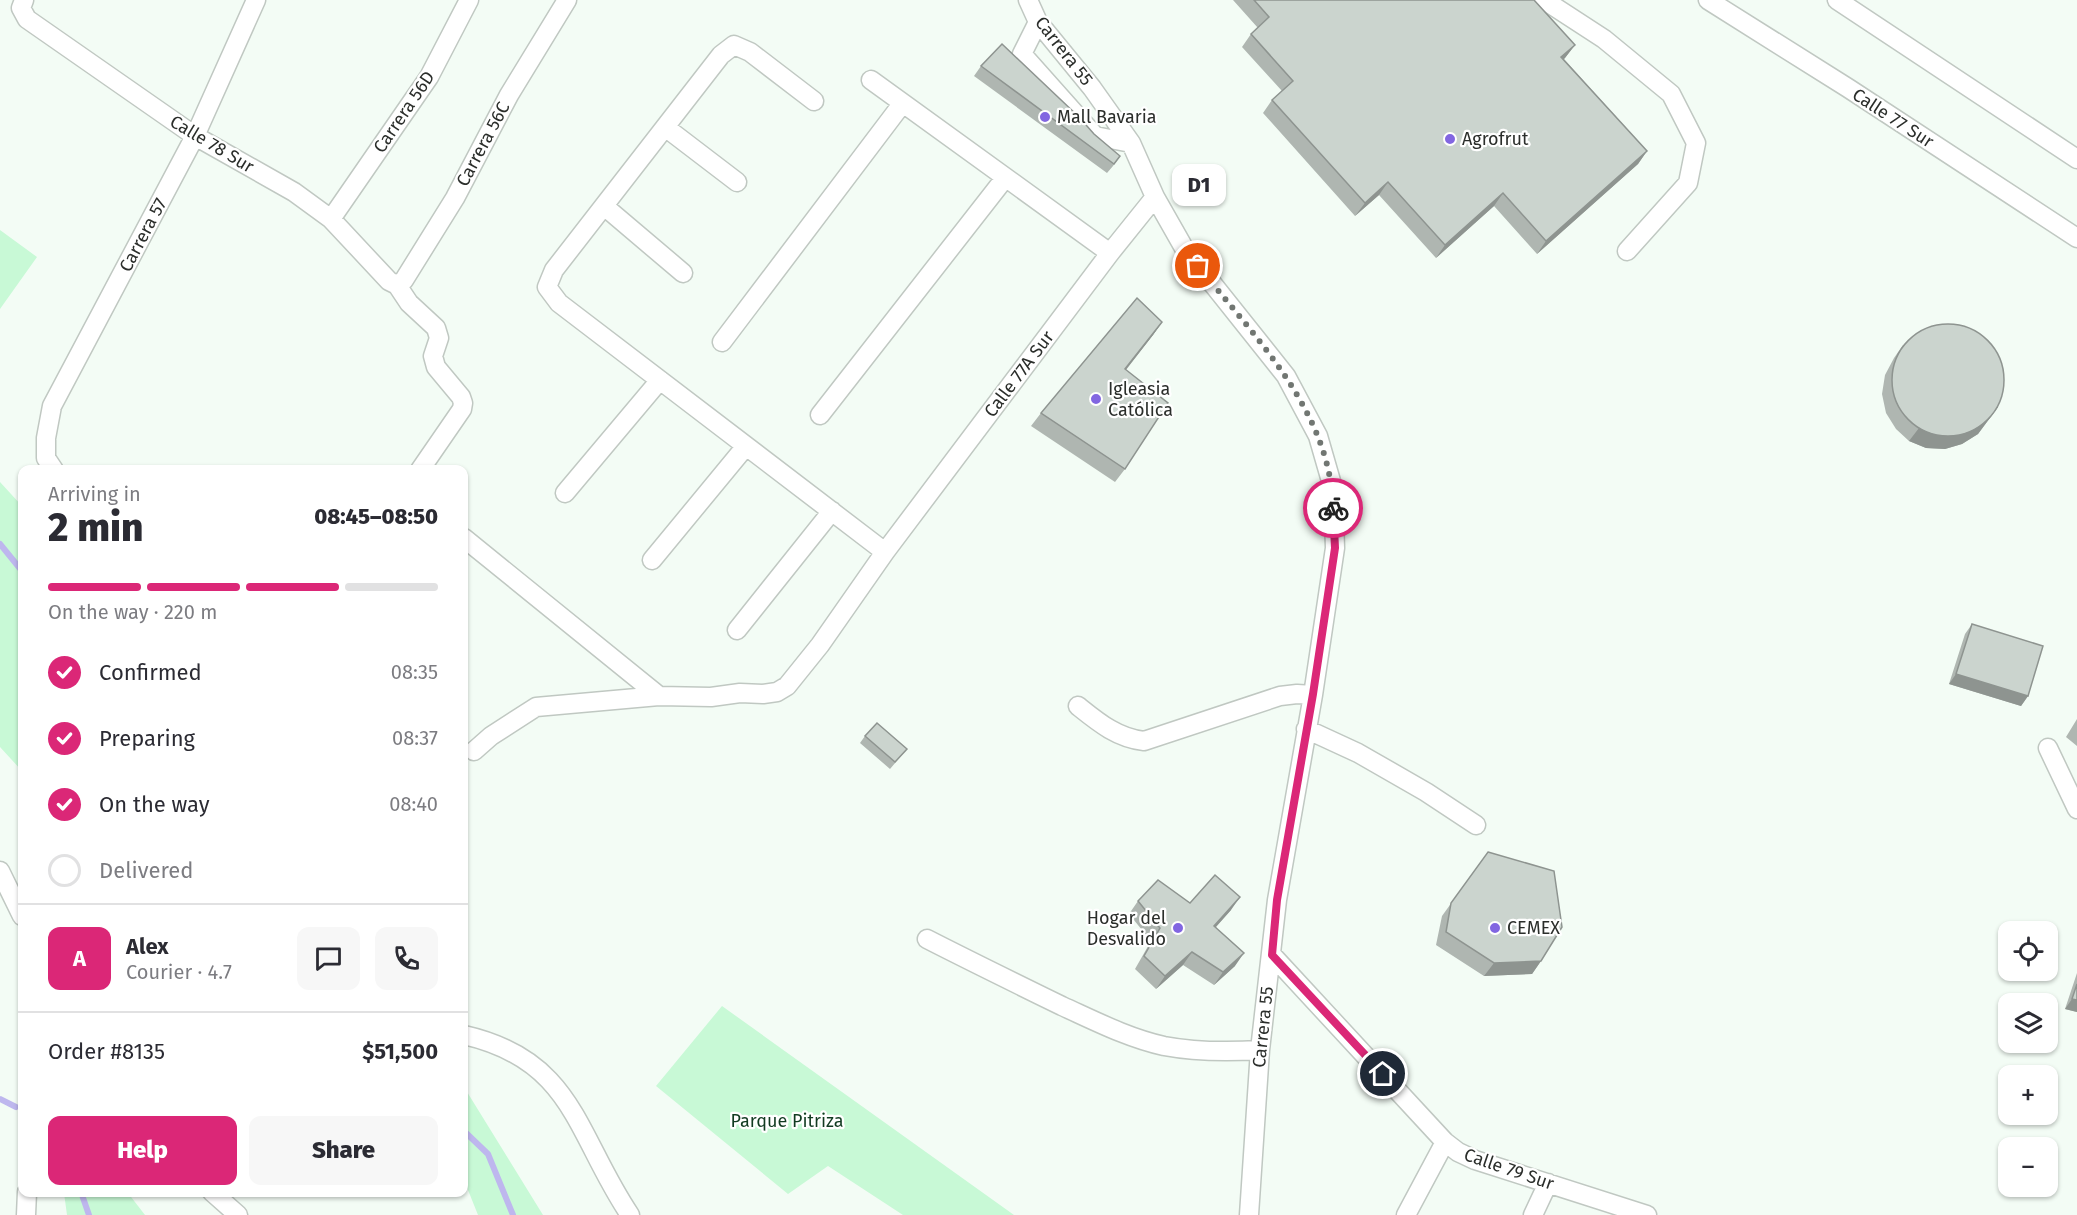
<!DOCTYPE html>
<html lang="en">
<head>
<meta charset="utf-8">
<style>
	:root { --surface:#fff; --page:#f7f7f7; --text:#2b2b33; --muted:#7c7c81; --line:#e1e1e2; --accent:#db2777 }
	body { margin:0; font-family:"Fira Sans",sans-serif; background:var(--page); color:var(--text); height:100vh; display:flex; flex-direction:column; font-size:22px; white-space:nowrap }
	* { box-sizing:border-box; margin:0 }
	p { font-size:20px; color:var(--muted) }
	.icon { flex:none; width:33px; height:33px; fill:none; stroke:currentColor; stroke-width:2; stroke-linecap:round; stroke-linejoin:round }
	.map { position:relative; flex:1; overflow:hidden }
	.sheet { position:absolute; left:18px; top:465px; width:450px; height:732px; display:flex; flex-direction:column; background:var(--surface); border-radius:12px; box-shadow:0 2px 4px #0004 }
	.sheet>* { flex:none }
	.buttons { position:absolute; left:1998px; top:921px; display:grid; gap:12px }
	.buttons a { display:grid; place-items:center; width:60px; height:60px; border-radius:12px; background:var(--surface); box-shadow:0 2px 4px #0004; font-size:30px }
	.pin { position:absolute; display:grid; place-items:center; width:51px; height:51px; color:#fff; margin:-26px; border:3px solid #fff; border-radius:50%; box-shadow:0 2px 6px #0007 }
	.courier { position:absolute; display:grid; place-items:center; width:60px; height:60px; margin:-30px; border:4px solid #db2777; border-radius:50%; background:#fff; color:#222; box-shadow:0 2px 8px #0007 }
	.bubble { position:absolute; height:42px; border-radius:12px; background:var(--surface); box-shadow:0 2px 4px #0004; font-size:20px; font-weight:800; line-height:42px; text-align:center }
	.overview em { font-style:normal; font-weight:800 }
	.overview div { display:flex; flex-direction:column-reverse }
	.overview { display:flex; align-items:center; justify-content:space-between; height:102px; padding:0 30px }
	h1 { font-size:39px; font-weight:800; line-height:45px }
	.bar { display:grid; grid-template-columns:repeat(4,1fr); gap:9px 6px; align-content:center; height:72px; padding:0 30px }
	.bar i { height:8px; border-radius:4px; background:var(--line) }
	.bar .current { background:var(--accent) }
	.bar p { grid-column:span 4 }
	.line { display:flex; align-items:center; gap:15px; padding:0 30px; border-top:2px solid var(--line) }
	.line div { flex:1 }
	.round { display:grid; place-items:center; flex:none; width:63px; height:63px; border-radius:12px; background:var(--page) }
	ol { padding:0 30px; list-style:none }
	li { display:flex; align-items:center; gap:18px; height:66px }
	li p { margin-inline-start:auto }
	li .icon { padding:6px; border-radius:50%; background:var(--accent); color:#fff; stroke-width:4 }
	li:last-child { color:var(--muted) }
	li i { width:33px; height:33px; border:3px solid var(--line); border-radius:50% }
	.action { display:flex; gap:12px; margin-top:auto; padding:12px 30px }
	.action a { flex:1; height:69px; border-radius:12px; background:var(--accent); color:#fff; font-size:24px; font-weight:800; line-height:69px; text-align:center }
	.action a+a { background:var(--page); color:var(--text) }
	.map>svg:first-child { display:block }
	.green { fill:#c8f9d6 }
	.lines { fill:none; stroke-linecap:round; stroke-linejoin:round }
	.stream { stroke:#beb7ee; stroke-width:6 }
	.minor-casing { stroke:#c0c8c2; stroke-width:21 }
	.minor { stroke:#fff; stroke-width:18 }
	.wall { fill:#afb6b1 }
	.shaded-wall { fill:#8e9490 }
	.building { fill:#cbd4ce; stroke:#8e9490; stroke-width:1.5 }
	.done { stroke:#717672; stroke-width:6; stroke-dasharray:0 10.8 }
	.route { stroke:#db2777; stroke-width:8 }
	.poi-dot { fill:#8266e1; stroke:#fff; stroke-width:2 }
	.labels { text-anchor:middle; stroke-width:4.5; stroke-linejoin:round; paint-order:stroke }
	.street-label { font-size:18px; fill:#2b2e2b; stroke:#fff }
	.poi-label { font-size:18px; fill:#2b2e2b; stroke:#fff; text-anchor:start }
	.park-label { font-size:18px; fill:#113b21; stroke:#fff }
</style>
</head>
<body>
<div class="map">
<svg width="2077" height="1215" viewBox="0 0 2077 1215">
	<rect width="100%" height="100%" fill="#f3fcf5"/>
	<!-- green -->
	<path class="green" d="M 0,230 L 37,257 L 0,309 Z
		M 0,482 L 22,506 L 22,771 L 0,747 Z
		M 722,1006 L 1014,1215 L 903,1215 L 828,1166 L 788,1194 L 656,1086 Z
		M 464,1087 L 543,1215 L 478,1215 L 464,1180 Z
		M 64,1193 L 128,1193 L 145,1215 L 67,1215 Z"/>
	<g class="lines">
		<!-- stream -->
		<path class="stream" d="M 0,544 L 22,571
			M 0,1099 L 16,1107
			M 464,1131 L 488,1154 L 513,1215
			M 81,1192 L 89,1215"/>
		<defs>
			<path id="minor" d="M 24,0 L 21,8 L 27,19 L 195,136 L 294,192 L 331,219 L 389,281 L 397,285
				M 1028,0 L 1038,22 L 1092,88 L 1131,143 L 1155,197 L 1184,248 L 1286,376 L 1318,436 L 1333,488 L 1335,548 L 1313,695 L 1277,900 L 1260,1050 L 1249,1215
				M 1544,0 L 1604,39 L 1671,94 L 1696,143 L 1688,183 L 1627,251
				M 1708,0 L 1848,88 L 2077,238
				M 1837,0 L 2077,159
				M 1038,22 L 1022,54 L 1095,136 L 1131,143
				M 871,80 L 1110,253
				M 814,101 L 750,52 L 734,45 L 721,55 L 554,270 L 547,287 L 559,303 L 885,552
				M 665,127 L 737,182
				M 604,206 L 683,273
				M 331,219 L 429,77 L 469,0
				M 397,285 L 404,280 L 455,198 L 509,95 L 567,0
				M 397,285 L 409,303 L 436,328 L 439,338 L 433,356 L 436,367 L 461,397 L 463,403 L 462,409 L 420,470
				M 722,342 L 902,104
				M 820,415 L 1005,178
				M 54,470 L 46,458 L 46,438 L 52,406 L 195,136 L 256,0
				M 565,493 L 660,380
				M 464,538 L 659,696
				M 652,560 L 746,446
				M 737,630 L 832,511
				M 1078,706 C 1098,722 1117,738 1144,741 L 1280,696 L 1297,694 L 1313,695
				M 1306,729 L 1358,753 L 1426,792 L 1476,825
				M 2048,748 L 2077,809
				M 474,751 L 491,736 L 474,751 L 491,736 L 536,707 L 659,696 L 711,697 L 740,693 L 763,694 L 777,692 L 787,686 L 820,645 L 885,552 L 1110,253 L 1155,197
				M 0,871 L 22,916
				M 927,939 C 972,962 1017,984 1062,1006 C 1095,1021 1128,1038 1164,1046 C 1196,1052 1228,1052 1260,1050
				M 1272,955 L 1445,1142 L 1458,1152 L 1475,1160 L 1647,1215
				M 464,1035 C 574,1060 576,1135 630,1215
				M 212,1192 L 238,1215
				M 26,1215 L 27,1192
				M 1406,1215 L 1445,1142
				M 1533,1215 L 1548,1183"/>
		</defs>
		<!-- minor casing -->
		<use href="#minor" class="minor-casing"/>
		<!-- minor -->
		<use href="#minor" class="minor"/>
	</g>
	<!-- wall -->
	<path class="wall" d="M 1233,0 L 1534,0 L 1575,45 L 1564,59 L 1647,151 L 1638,164 L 1537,254 L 1494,206 L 1436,258 L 1379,195 L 1355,216 L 1263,113 L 1272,100 L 1282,91 L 1242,47 L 1251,34 L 1258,28 Z
		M 981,66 L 1094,134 L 1120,156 L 1113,166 L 1107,173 L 974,76 Z
		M 1162,322 L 1153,335 L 1126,370 L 1125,469 L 1115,482 L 1031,426 L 1041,413 Z
		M 1903,345 L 1998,407 L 1978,434 L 1962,444 L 1945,449 L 1926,448 L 1909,441 L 1896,429 L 1886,413 L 1882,394 L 1885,375 L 1894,358 Z
		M 1972,624 L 2028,696 L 2021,706 L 1949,684 L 1965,634 Z
		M 2077,719 L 2077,746 L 2066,737 Z
		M 865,736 L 907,749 L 890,769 L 860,743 Z
		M 1488,852 L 1541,961 L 1532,974 L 1484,976 L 1436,945 L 1442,916 Z
		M 1138,901 L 1190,903 L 1231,910 L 1216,927 L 1235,966 L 1214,985 L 1183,965 L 1156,989 L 1135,969 L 1151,941 L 1129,914 Z
		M 2077,973 L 2077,1012 L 2065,1009 Z"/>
	<!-- shaded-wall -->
	<path class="shaded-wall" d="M 1575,45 L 1565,58 L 1552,70 L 1561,57 Z
		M 1647,151 L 1638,164 L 1537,254 L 1546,241 Z
		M 1388,182 L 1379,195 L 1355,216 L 1365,203 Z
		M 1503,193 L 1494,206 L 1436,258 L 1445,245 Z
		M 1162,322 L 1153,335 L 1116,382 L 1125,369 Z
		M 1998,407 L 1978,434 L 1962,444 L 1945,449 L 1926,448 L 1909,441 L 1919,428 Z
		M 1956,674 L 2028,696 L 2021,706 L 1949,684 Z
		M 1240,897 L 1231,910 L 1205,939 L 1214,926 Z
		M 1192,952 L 1183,965 L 1156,989 L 1165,976 Z
		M 1244,953 L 1235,966 L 1214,985 L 1223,972 Z
		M 1541,961 L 1532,974 L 1484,976 L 1494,963 Z
		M 2072,999 L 2077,1000 L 2077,1012 L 2065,1009 Z"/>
	<!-- building -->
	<path class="building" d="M 1254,0 L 1534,0 L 1575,45 L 1561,57 L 1647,151 L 1546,241 L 1503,193 L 1445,245 L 1388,182 L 1365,203 L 1272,100 L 1293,81 L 1251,34 L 1269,17 Z
		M 1002,44 L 1079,117 L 1094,134 L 1120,156 L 1114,164 L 981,66 Z
		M 1137,298 L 1162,322 L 1125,369 L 1168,403 L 1125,469 L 1041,413 Z
		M1892 380a56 56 0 1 1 112 0a56 56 0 1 1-112 0Z
		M 1972,624 L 2043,646 L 2028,696 L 1956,674 Z
		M 877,723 L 907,749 L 895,762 L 865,736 Z
		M 1488,852 L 1554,871 L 1562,927 L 1541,961 L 1494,963 L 1446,932 L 1451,903 Z
		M 1215,875 L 1240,897 L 1214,926 L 1244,953 L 1223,972 L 1192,952 L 1165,976 L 1144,956 L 1160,928 L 1138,901 L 1158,880 L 1190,903 Z
		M 2077,984 L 2077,1000 L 2072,999 Z"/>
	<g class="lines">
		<!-- done -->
		<path class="done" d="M 1198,266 C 1255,337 1331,412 1333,508"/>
		<!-- route -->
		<path class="route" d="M 1333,508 L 1335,548 L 1313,694 L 1277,900 L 1272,955 L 1383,1074"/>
	</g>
	<!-- markers -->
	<g class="poi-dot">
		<circle cx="1045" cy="117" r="6"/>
		<circle cx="1450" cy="139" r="6"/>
		<circle cx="1096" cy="399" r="6"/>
		<circle cx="1178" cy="928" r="6"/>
		<circle cx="1495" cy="928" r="6"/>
	</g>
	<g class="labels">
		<!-- street labels -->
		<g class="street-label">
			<text transform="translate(1064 51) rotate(52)" y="6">Carrera 55</text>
			<text transform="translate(404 112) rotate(-56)" y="6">Carrera 56D</text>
			<text transform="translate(1893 118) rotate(33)" y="6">Calle 77 Sur</text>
			<text transform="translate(212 144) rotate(31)" y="6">Calle 78 Sur</text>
			<text transform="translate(483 144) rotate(-62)" y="6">Carrera 56C</text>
			<text transform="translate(143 235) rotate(-62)" y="6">Carrera 57</text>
			<text transform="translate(1019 374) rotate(-53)" y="6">Calle 77A Sur</text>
			<text transform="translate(1263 1027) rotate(-84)" y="6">Carrera 55</text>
			<text transform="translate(1509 1169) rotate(19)" y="6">Calle 79 Sur</text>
		</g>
		<!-- poi labels -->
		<g class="poi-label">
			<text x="1057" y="123">Mall Bavaria</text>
			<text x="1462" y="145">Agrofrut</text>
			<text x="1108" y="395">Igleasia<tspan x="1108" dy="21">Católica</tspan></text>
			<text x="1166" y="924" text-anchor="end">Hogar del<tspan x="1166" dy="21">Desvalido</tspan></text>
			<text x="1507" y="934">CEMEX</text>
		</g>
		<!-- park labels -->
		<g class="park-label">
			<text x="787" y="1127">Parque Pitriza</text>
		</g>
	</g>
</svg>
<div class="buttons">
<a><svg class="icon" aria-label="locate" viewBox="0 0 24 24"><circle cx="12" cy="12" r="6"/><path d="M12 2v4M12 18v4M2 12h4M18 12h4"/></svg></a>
<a><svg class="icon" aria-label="layers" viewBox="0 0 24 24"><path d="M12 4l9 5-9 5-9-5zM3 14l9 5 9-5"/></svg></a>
<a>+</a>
<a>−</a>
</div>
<div class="pin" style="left:1198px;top:266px;background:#ea580c"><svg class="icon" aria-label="bag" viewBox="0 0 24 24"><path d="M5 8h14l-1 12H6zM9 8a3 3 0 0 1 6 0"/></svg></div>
<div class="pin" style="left:1383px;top:1074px;background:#1f2937"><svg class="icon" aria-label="home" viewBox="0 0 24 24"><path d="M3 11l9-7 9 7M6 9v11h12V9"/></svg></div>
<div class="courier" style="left:1333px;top:508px"><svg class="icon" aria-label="bike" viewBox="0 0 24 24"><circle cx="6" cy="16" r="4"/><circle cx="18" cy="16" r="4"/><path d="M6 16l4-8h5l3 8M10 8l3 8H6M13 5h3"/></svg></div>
<div class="bubble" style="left:1172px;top:164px;width:54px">D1</div>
<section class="sheet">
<div class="overview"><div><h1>2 min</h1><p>Arriving in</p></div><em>08:45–08:50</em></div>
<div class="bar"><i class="current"></i><i class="current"></i><i class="current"></i><i></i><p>On the way · 220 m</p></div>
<ol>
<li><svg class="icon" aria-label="check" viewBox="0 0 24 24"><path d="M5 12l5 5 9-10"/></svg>Confirmed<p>08:35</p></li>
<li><svg class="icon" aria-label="check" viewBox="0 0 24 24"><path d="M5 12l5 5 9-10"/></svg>Preparing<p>08:37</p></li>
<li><svg class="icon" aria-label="check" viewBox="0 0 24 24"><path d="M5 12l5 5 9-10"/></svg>On the way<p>08:40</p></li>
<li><i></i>Delivered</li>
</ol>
<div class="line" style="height:108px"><b class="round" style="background:var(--accent);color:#fff">A</b><div><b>Alex</b><p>Courier · 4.7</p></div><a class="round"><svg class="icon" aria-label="chat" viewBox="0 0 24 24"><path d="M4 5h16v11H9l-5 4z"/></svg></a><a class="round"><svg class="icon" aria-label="phone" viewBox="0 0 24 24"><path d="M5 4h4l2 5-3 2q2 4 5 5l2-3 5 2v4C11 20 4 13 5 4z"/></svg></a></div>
<div class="line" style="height:78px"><div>Order #8135</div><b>$51,500</b></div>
<div class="action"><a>Help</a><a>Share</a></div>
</section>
</div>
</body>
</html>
